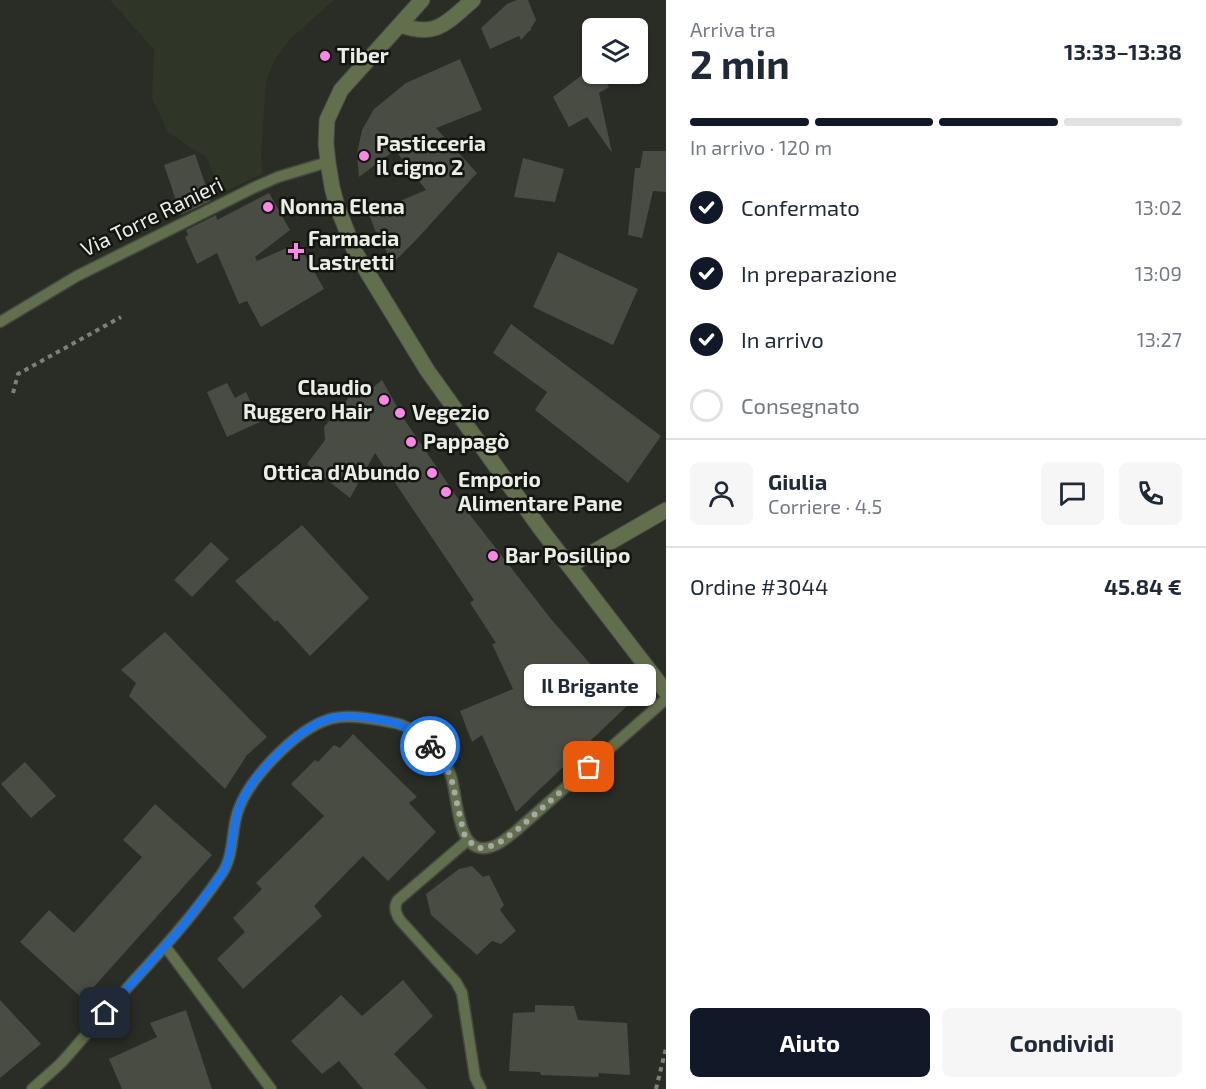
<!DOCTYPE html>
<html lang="it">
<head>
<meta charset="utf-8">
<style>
	:root { --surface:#fff; --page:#f6f6f7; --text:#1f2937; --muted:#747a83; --line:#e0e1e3; --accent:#111827 }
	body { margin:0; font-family:"Exo 2",sans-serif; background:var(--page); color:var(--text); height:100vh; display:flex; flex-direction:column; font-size:22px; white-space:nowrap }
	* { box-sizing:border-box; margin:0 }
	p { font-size:20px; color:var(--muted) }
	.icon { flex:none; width:33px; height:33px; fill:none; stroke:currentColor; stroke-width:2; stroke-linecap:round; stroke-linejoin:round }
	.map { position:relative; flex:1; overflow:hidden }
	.drawer { display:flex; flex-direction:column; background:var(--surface); width:540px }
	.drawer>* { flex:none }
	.tools { position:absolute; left:582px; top:18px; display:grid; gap:12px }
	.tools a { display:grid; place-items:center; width:66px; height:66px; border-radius:9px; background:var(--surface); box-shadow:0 2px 4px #0004; font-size:30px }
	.pin { position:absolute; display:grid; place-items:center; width:51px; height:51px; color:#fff; margin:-26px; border-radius:12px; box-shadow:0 3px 9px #0006 }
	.courier { position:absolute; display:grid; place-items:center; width:60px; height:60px; margin:-30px; border:4px solid #1a73e8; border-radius:50%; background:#fff; color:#222; box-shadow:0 2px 8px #0007 }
	.bubble { position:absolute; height:42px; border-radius:9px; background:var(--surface); box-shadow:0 2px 4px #0004; font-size:20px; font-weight:700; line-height:42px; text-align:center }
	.headline em { font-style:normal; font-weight:700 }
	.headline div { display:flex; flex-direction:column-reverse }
	.headline { display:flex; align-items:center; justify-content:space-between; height:102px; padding:0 24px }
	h1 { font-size:39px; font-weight:700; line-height:45px }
	.bar { display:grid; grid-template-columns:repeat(4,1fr); gap:9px 6px; align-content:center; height:72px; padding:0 24px }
	.bar i { height:8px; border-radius:4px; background:var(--line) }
	.bar .on { background:var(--accent) }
	.bar p { grid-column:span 4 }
	.line { display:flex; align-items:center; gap:15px; padding:0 24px; border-top:2px solid var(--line) }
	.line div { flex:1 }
	.round { display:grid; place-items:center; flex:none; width:63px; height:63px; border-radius:9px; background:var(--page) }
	ol { padding:0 24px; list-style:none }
	li { display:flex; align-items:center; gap:18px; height:66px }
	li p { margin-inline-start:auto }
	li .icon { padding:6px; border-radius:50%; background:var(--accent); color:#fff; stroke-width:4 }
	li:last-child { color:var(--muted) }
	li i { width:33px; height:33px; border:3px solid var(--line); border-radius:50% }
	.cta { display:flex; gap:12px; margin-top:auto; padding:12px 24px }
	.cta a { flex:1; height:69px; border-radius:9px; background:var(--accent); color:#fff; font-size:24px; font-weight:700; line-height:69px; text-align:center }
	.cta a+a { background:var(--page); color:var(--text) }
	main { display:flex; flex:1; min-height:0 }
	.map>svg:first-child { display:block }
	.built { fill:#303627 }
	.building { fill:#484c43 }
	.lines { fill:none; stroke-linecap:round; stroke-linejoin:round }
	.service-casing { stroke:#454840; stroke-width:13 }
	.minor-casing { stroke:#454840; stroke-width:17 }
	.tertiary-casing { stroke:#454840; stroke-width:17 }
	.path { stroke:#7d8079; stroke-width:4; stroke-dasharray:4.5 4.5; stroke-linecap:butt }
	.service { stroke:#626f4c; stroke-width:10 }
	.minor { stroke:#626f4c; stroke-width:15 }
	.tertiary { stroke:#626f4c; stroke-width:15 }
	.done { stroke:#a7aaa3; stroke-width:6; stroke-dasharray:0 10.8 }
	.route { stroke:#1a73e8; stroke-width:8 }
	.poi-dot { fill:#fa87e6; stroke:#131511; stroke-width:2 }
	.labels { text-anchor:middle; stroke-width:5; stroke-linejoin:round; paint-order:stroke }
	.poi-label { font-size:21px; font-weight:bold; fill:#ebede7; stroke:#131511; text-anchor:start }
	.street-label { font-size:21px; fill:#ebede7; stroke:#131511 }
</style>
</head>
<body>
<main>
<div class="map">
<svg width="666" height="1089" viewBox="0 0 666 1089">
	<rect width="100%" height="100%" fill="#2a2d25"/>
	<!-- built -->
	<path class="built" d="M 110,0 L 334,0 L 291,38 L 275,59 L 266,82 L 261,156 L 262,174 L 222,193 L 206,156 L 189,147 L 167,131 L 152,97 L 154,50 Z"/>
	<!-- building -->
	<path class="building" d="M 517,0 L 528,0 L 536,20 L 531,28 L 531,30 L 528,32 L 521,40 L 519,36 L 490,49 L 481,28 L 507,4 Z
		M 460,59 L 482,110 L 436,128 L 477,173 L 415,241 L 393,263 L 376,233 L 369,214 L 426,190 L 395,150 L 359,177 L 357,154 L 362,130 L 374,109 L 406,83 Z
		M 586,72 L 601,74 L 609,87 L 599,93 L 612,153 L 587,117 L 569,127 L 553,97 Z
		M 643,151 L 666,151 L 666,192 L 653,191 L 642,238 L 628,235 L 635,168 L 640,168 Z
		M 195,154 L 211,201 L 181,215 L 164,165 Z
		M 523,158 L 564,169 L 555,202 L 514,197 Z
		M 269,193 L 290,230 L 255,257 L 257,261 L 298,243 L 324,289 L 261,327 L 247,301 L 239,304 L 217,253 L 197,264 L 185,237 L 188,235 L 186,230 L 216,215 L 217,220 Z
		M 558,252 L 638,289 L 613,345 L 533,307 Z
		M 511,324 L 661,436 L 628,483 L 535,410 L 547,392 L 493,353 Z
		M 382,380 L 404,419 L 463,506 L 551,619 L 627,706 L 516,812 L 482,735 L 472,742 L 460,711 L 513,689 L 492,644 L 496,643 L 470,603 L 474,600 L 375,453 L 350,498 L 307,464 L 325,440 L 324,427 L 351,395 L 360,398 Z
		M 227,383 L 235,398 L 246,392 L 260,422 L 227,437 L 207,392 Z
		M 302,525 L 369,598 L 310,656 L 277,620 L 275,622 L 235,581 Z
		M 211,542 L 229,559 L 192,597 L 174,580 Z
		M 165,632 L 267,737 L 247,755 L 225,789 L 129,696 L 136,683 L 121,670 Z
		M 353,734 L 417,797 L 409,803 L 436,832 L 388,881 L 363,856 L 314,906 L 322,916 L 243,989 L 217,959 L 245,932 L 233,918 L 262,889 L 256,883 L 324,816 L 291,784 L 315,760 L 318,762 L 334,745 L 340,748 Z
		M 25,762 L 56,796 L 31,818 L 1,784 Z
		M 155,804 L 212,855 L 83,999 L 20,942 L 49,910 L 74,933 L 142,857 L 123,840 Z
		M 472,866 L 483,877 L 489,875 L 504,905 L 500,910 L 516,931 L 501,944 L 492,941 L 477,955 L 431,915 L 426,894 L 459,869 Z
		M 403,980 L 433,1016 L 394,1054 L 427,1089 L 363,1089 L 339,1061 L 322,1074 L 291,1041 L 341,995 L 362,1016 Z
		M 0,1000 L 41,1044 L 0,1078 Z
		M 535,1005 L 574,1006 L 578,1020 L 627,1023 L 630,1075 L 599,1073 L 598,1077 L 541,1075 L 540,1072 L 509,1071 L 513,1013 L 535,1012 Z
		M 186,1010 L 212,1089 L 122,1089 L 109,1059 L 157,1037 L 150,1023 Z"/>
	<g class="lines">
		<defs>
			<path id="service" d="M 0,322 L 77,276 L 253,188 L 278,177 L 328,162
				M 468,840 L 398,900 C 393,907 396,914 400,920 L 456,982 L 462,993 L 475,1077 L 481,1089
				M 165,946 L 271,1089
				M 32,1089 C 41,1081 50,1073 59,1065 C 67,1057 75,1047 83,1038 C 98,1021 113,1004 128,987 C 161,951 194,915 221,875 C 234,857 231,834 237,814 C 247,780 296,729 330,719 C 346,714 367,718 384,721 C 389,722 396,723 402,725 C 423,733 443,755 451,776 C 459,800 456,865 498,844 C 505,840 511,835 517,830 L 666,699"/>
			<path id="minor" d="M 400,25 C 437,38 446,23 473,0
				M 569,566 L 666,510"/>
			<path id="tertiary" d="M 422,0 L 341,90 L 327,120 L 326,144 L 328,162 L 332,187 L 337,206 L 355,252 L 427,370 L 540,528 L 666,692"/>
		</defs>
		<!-- service casing -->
		<use href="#service" class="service-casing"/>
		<!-- minor casing -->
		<use href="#minor" class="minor-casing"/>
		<!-- tertiary casing -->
		<use href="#tertiary" class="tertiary-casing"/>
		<!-- path -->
		<path class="path" d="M 13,393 L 18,374 L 121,317
			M 656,1089 L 666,1048"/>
		<!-- service -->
		<use href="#service" class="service"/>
		<!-- minor -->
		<use href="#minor" class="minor"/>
		<!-- tertiary -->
		<use href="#tertiary" class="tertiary"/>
	</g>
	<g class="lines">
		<!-- done -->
		<path class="done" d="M 430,746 L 439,754 L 451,777 L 464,834 L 473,845 L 480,848 L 488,847 L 499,843 L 517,830 L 589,767"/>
		<!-- route -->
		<path class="route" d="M 105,1013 L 181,928 L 221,875 C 235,853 230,824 242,800 C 255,773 302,724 332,718 C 348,714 390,719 404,727 C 414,731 423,738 430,746"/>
	</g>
	<!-- markers -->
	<g class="poi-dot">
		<circle cx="325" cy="56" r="6"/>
		<circle cx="364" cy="156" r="6"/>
		<circle cx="268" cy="207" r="6"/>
		<path d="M293 242h6v6h6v6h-6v6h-6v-6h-6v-6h6z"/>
		<circle cx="384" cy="400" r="6"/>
		<circle cx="400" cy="413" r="6"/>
		<circle cx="411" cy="442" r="6"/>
		<circle cx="432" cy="473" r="6"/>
		<circle cx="446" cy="492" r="6"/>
		<circle cx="493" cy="556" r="6"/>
	</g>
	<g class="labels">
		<!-- poi labels -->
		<g class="poi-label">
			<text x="337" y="63">Tiber</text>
			<text x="376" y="151">Pasticceria<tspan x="376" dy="24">il cigno 2</tspan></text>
			<text x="280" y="214">Nonna Elena</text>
			<text x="308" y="246">Farmacia<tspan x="308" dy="24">Lastretti</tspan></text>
			<text x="372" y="395" text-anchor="end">Claudio<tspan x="372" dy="24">Ruggero Hair</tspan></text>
			<text x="412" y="420">Vegezio</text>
			<text x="423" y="449">Pappagò</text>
			<text x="420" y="480" text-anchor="end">Ottica d'Abundo</text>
			<text x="458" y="487">Emporio<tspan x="458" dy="24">Alimentare Pane</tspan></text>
			<text x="505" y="563">Bar Posillipo</text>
		</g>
		<!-- street labels -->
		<g class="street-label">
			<text transform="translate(152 217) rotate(-26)" y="7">Via Torre Ranieri</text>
		</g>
	</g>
</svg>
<div class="tools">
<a><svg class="icon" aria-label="layers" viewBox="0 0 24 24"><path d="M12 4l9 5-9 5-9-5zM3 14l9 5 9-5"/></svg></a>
</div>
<div class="pin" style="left:589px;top:767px;background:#ea580c"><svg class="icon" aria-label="bag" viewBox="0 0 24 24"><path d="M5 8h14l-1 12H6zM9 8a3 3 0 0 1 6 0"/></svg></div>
<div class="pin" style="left:105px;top:1013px;background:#1f2937"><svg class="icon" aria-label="home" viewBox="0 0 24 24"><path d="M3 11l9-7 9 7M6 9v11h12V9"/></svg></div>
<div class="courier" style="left:430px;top:746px"><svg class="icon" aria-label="bike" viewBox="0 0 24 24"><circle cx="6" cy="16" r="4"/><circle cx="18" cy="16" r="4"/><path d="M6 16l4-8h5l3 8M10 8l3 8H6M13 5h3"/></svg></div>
<div class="bubble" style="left:524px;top:664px;width:132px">Il Brigante</div>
</div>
<section class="drawer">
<div class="headline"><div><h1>2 min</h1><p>Arriva tra</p></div><em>13:33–13:38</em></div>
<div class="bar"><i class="on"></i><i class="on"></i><i class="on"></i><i></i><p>In arrivo · 120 m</p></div>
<ol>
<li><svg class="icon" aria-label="check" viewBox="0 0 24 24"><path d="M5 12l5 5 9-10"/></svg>Confermato<p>13:02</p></li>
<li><svg class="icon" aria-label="check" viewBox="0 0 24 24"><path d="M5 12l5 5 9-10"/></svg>In preparazione<p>13:09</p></li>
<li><svg class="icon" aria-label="check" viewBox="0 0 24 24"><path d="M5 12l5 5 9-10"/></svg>In arrivo<p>13:27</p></li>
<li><i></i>Consegnato</li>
</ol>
<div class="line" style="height:108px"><a class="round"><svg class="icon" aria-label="person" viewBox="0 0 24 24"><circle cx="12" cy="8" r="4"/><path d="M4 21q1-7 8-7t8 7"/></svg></a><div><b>Giulia</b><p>Corriere · 4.5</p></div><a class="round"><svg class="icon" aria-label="chat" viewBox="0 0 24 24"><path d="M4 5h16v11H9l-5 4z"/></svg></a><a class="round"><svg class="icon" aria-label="phone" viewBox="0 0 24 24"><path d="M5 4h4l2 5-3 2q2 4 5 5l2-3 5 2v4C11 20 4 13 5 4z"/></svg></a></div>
<div class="line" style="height:78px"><div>Ordine #3044</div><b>45.84 €</b></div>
<div class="cta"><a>Aiuto</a><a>Condividi</a></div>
</section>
</main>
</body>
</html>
